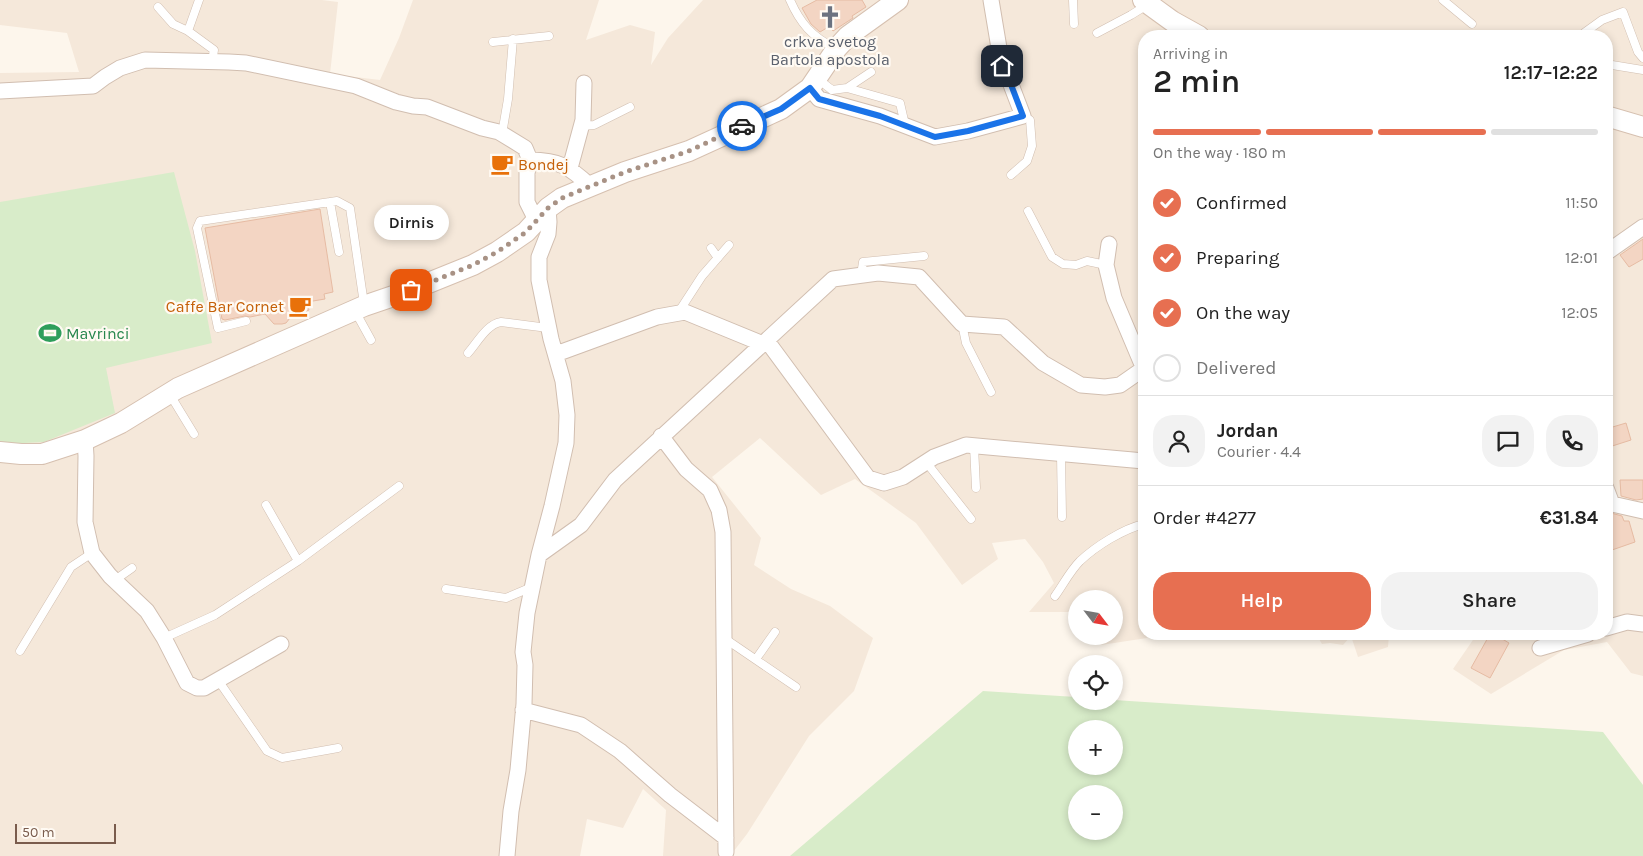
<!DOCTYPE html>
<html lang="en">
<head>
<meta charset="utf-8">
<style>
	:root { --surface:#fff; --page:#f2f2f2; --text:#222; --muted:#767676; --line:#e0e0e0; --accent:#e76f51 }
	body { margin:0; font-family:Karla,sans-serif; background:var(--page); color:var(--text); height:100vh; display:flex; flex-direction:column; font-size:19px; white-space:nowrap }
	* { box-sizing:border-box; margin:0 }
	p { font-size:16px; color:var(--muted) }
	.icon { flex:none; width:28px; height:28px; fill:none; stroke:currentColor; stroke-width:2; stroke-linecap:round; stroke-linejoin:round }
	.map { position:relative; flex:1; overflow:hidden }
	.drawer { position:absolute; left:1138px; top:30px; width:475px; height:610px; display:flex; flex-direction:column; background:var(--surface); border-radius:20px; box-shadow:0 2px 8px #0003 }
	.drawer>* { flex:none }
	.needle { width:32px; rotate:121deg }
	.tools { position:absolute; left:1068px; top:590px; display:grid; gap:10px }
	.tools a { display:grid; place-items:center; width:55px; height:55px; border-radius:50%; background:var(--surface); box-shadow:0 2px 8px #0003; font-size:25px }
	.scale { position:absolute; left:15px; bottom:12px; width:101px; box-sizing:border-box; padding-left:5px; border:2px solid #7a5c4d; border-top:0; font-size:14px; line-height:18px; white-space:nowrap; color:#7a5c4d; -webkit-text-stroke:4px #fffaf3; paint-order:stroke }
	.pin { position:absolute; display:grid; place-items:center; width:42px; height:42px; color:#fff; margin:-21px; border-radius:10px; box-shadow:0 2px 8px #0006 }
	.courier { position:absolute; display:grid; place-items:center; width:50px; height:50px; margin:-25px; border:4px solid #1a73e8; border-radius:50%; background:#fff; color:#222; box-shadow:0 1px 6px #0007 }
	.bubble { position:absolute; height:35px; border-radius:18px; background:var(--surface); box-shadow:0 2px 8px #0003; font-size:16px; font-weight:600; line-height:35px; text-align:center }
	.head em { font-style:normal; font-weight:600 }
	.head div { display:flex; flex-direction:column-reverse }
	.head { display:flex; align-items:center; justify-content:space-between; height:85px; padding:0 15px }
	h1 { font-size:32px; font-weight:600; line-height:38px }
	.bar { display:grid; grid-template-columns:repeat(4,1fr); gap:8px 5px; align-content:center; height:60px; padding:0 15px }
	.bar i { height:6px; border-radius:4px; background:var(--line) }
	.bar .on { background:var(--accent) }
	.bar p { grid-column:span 4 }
	.line { display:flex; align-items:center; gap:12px; padding:0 15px; border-top:1px solid var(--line) }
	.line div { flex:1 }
	.round { display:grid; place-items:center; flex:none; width:52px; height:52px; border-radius:20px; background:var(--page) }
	ol { padding:0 15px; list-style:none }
	li { display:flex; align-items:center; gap:15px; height:55px }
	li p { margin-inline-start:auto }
	li .icon { padding:5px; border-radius:50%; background:var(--accent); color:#fff; stroke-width:4 }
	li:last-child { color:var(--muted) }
	li i { width:28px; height:28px; border:2px solid var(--line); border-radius:50% }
	.cta { display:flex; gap:10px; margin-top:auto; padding:10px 15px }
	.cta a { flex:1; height:58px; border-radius:20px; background:var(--accent); color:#fff; font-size:20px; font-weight:600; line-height:58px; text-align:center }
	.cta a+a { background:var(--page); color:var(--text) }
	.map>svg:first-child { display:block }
	.residential { fill:#f5e8da }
	.green { fill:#d8ecc9; fill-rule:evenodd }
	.building { fill:#f3d5c3; stroke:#e6bba3 }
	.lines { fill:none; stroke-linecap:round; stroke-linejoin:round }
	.lane-casing { stroke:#d1beb0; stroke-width:9 }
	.street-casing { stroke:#d1beb0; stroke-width:17 }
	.secondary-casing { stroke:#d6c0b0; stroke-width:22 }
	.lane { stroke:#fff; stroke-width:8 }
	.street { stroke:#fff; stroke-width:15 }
	.secondary { stroke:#fff; stroke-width:20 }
	.done { stroke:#a89285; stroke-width:5; stroke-dasharray:0 9 }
	.route { stroke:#1a73e8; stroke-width:6 }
	.labels { text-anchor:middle; stroke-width:4.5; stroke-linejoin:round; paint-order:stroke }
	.worship-label { font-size:16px; fill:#5b616d; stroke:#fffaf3 }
	.food-label { font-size:16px; fill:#c56008; stroke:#fffaf3; text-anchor:start }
	.leisure-label { font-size:16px; fill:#27864d; stroke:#fffaf3; text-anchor:start }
</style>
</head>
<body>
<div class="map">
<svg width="1643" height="856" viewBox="0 0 1643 856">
	<rect width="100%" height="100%" fill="#fdf6ec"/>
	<!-- residential -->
	<path class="residential" d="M 0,0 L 322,0 L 338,2 L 330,74 L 380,80 L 399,38 L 413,0 L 599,0 L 586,40 L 630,25 L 655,32 L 651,65 L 668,38 L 703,0 L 1643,0 L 1643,676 L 1631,673 L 1607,642 L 1564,650 L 1491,694 L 1453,669 L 1477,634 L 1606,634 L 1606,36 L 1144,36 L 1144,634 L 1151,634 L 1147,638 L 1101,645 L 1088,636 L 1114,636 L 1114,599 L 1076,599 L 1076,612 L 1029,612 L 1054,583 L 1043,562 L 1025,539 L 992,543 L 998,559 L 962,585 L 916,523 L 855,479 L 821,495 L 760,438 L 712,477 L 761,538 L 754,565 L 791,589 L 830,606 L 873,638 L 854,691 L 809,736 L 747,834 L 730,856 L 663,856 L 666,810 L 643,789 L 623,828 L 587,819 L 580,856 L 0,856 L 0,73 L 79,72 L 67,33 L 0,25 Z
		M 1316,634 L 1389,634 L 1388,647 L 1358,657 L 1351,636 L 1343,645 L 1330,643 L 1322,644 Z"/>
	<!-- green -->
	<path class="green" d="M 174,172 L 195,251 L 212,343 L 106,368 L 115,413 L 44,442 L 3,444 L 0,442 L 0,202 Z
		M 983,691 L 1076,697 L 1076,701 L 1114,701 L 1114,700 L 1603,732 L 1643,785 L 1643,856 L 790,856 ZM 1076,729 L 1114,729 L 1114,766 L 1076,766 ZM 1076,794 L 1114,794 L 1114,831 L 1076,831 Z"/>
	<!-- building -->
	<path class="building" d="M 817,0 L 862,0 L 866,7 L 852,16 L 853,18 L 833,31 L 830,26 L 820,32 L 811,24 L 802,8 Z
		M 320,209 L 333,292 L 324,294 L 325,299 L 307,302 L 309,310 L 290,318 L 286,323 L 282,324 L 274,324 L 265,314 L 250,317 L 245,316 L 225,320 L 222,319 L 205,228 Z
		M 1643,239 L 1643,259 L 1629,267 L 1620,255 Z
		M 1626,423 L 1631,440 L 1606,448 L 1606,429 Z
		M 1620,480 L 1643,480 L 1643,499 L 1636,500 L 1621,496 Z
		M 1611,513 L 1622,516 L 1624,521 L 1629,521 L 1635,542 L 1612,550 L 1606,515 Z
		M 1490,634 L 1494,634 L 1509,643 L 1490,678 L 1471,668 Z"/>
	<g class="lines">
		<defs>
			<path id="lane" d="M 790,0 C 800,23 812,37 835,48
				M 1073,0 L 1074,24
				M 1443,0 L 1472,24
				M 158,7 L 173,24 L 188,31 L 214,50 L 212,62
				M 188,31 L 199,0
				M 1097,33 L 1131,15 L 1147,5
				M 1583,36 L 1584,33 L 1602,20 L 1623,12 L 1638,52 L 1643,58
				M 493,42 L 549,36
				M 1606,64 L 1643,70
				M 818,79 L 832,90 L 847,88 L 900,103 L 905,125
				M 847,88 L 871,72
				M 581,126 L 594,125 L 630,107
				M 502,134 L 508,99 L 513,39
				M 1011,175 L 1027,161 L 1032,146 L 1030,120 L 1023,116
				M 330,202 L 339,252
				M 1028,211 L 1052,257 L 1063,264 L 1076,265 L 1087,261 L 1106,265
				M 711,248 L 718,258
				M 861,275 L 863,262 L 924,256
				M 355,311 L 371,340
				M 678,313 L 702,276 L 729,245
				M 246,321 L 218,328 L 197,228 L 200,221 L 337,201 L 350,208 L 364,304
				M 962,324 L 966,343 L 991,392
				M 468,353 C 477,343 487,324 501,322 L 548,328
				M 169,393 L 194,434
				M 974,446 L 976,488
				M 1061,454 L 1062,517
				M 926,462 L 971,519
				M 266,505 L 298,561
				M 115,580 L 132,568
				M 446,589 L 506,598 L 532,587
				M 1055,596 C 1063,585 1070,571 1080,561 C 1096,546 1123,529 1144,524
				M 164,638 L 215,615 L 298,561 L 399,486
				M 724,638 L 796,687
				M 20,651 L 71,567 L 92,553
				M 756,659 L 775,632
				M 218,680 L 267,751 L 282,758 L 338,748"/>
			<path id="street" d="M 810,88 L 819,99 L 880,116 L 935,137 L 968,131 L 1023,116 L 1010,82 L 1002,66 L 991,0
				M 0,91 L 93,86 L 105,77 L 120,68 L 145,60 L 229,62 L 246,63 L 356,86 L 396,102 L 413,106 L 427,107 L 482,128 L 499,132 L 525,148 L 530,160 L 527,173 L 527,202 L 536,220
				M 530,160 C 559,160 570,167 590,186
				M 570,168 L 583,120 L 584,83
				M 1109,244 L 1106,265 L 1114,298 L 1144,369
				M 1606,253 L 1643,227
				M 767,341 L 868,478 L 884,483 L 903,477 L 934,457 L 966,445 L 1144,461
				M 556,354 L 657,317 L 685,312 L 763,344
				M 661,436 L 686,469 L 710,490 L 719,510 L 723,532 L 726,852
				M 85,440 L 86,456 L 85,522 L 92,553 L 110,576 L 147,611 L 164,638 L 187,683 L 197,688 L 204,688 L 281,644
				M 1606,488 L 1612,504 L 1643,511
				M 539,555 L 581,525 L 615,480 L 833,279 L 878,273 L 919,277 L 962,324 L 1004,327 L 1043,363 L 1081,385 L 1105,387 L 1120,385 L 1143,369
				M 1606,628 L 1627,622 L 1643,624
				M 1540,648 L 1588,634
				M 523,710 L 581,725 L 620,751 L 670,795 L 726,838
				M 507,856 L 511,811 L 518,770 L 524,704 L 525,665 L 523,652 L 527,613 L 539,555 L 552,506 L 566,443 L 567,415 L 563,381 L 551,339 L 539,280 L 539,257 L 548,234 L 549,222 L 548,208"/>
			<path id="secondary" d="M 1143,0 L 1172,21 L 1199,36
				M 1606,116 L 1643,127
				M 0,452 L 21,454 L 42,454 L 85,440 L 121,423 L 178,388 L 364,306 L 411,290 L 473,265 L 497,252 L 526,232 L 548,208 L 562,198 L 625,172 L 689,151 L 781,109 L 810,88 L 837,48 L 848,36 L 898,0"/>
		</defs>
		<!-- lane casing -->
		<use href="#lane" class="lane-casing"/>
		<!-- street casing -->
		<use href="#street" class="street-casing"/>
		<!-- secondary casing -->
		<use href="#secondary" class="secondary-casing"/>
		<!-- lane -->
		<use href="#lane" class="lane"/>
		<!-- street -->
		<use href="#street" class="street"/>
		<!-- secondary -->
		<use href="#secondary" class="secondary"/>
	</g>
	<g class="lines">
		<!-- done -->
		<path class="done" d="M 411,290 L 473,265 L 497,252 L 526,232 L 548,208 L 562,198 L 625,172 L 689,151 L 742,126"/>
		<!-- route -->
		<path class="route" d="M 742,126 L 781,109 L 810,88 L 819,99 L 880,116 L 935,137 L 968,131 L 1023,116 L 1010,82 L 1002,66"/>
	</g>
	<!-- icons -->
	<defs>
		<symbol id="church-bare" viewBox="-9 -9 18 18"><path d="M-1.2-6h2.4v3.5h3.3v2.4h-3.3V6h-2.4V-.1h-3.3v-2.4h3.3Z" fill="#6b7280" stroke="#fffaf3" stroke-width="2.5" paint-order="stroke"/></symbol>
		<symbol id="cafe-bare" viewBox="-9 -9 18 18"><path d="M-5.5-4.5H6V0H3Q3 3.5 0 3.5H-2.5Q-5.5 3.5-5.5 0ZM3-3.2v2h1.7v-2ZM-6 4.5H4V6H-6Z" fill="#e8710a" stroke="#fffaf3" stroke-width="2.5" paint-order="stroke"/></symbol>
		<symbol id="stadium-bare" viewBox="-9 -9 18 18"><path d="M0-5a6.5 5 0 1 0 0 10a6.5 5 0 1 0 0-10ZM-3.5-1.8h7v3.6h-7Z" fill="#2e9e5b" stroke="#fffaf3" stroke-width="2.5" paint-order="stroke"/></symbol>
	</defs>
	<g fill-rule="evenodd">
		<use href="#church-bare" x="814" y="1" width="32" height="32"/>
		<use href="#cafe-bare" x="486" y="148" width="32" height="32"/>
		<use href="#cafe-bare" x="284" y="290" width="32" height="32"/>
		<use href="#stadium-bare" x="34" y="317" width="32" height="32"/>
	</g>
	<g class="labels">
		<!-- worship labels -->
		<g class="worship-label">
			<text x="830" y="47">crkva svetog<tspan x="830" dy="18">Bartola apostola</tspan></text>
		</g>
		<!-- food labels -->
		<g class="food-label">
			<text x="518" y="170">Bondej</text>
			<text x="284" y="312" text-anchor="end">Caffe Bar Cornet</text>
		</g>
		<!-- leisure labels -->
		<g class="leisure-label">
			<text x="66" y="339">Mavrinci</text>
		</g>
	</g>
</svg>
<div class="tools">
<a><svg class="needle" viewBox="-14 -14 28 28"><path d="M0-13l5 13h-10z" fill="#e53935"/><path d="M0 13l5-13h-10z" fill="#767676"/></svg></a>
<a><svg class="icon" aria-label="locate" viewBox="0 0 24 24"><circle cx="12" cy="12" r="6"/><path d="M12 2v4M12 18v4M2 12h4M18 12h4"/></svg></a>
<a>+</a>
<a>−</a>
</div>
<div class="scale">50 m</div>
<div class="pin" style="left:411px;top:290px;background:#ea580c"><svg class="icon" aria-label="bag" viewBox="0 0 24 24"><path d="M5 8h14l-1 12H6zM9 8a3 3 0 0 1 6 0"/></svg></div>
<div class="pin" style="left:1002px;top:66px;background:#1f2937"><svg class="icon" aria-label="home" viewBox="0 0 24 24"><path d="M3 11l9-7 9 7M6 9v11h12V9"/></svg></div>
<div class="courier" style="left:742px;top:126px"><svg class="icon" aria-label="car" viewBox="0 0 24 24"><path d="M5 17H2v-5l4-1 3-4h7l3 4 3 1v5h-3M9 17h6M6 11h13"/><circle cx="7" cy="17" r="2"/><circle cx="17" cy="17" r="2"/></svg></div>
<div class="bubble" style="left:374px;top:205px;width:75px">Dirnis</div>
<section class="drawer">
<div class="head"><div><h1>2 min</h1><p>Arriving in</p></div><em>12:17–12:22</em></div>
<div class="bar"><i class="on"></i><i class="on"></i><i class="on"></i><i></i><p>On the way · 180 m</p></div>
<ol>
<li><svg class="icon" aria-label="check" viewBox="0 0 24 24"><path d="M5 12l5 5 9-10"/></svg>Confirmed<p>11:50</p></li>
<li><svg class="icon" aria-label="check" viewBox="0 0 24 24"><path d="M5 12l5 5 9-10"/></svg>Preparing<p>12:01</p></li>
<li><svg class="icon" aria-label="check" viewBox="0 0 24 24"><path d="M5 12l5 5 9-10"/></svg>On the way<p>12:05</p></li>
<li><i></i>Delivered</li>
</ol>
<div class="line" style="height:90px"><a class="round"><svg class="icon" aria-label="person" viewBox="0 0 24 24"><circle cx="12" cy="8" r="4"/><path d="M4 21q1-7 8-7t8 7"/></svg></a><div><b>Jordan</b><p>Courier · 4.4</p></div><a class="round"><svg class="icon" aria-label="chat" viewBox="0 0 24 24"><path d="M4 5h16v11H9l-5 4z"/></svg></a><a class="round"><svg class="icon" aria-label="phone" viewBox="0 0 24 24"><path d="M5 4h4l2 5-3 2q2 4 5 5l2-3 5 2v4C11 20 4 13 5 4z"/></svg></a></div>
<div class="line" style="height:65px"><div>Order #4277</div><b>€31.84</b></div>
<div class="cta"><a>Help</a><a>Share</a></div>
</section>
</div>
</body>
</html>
